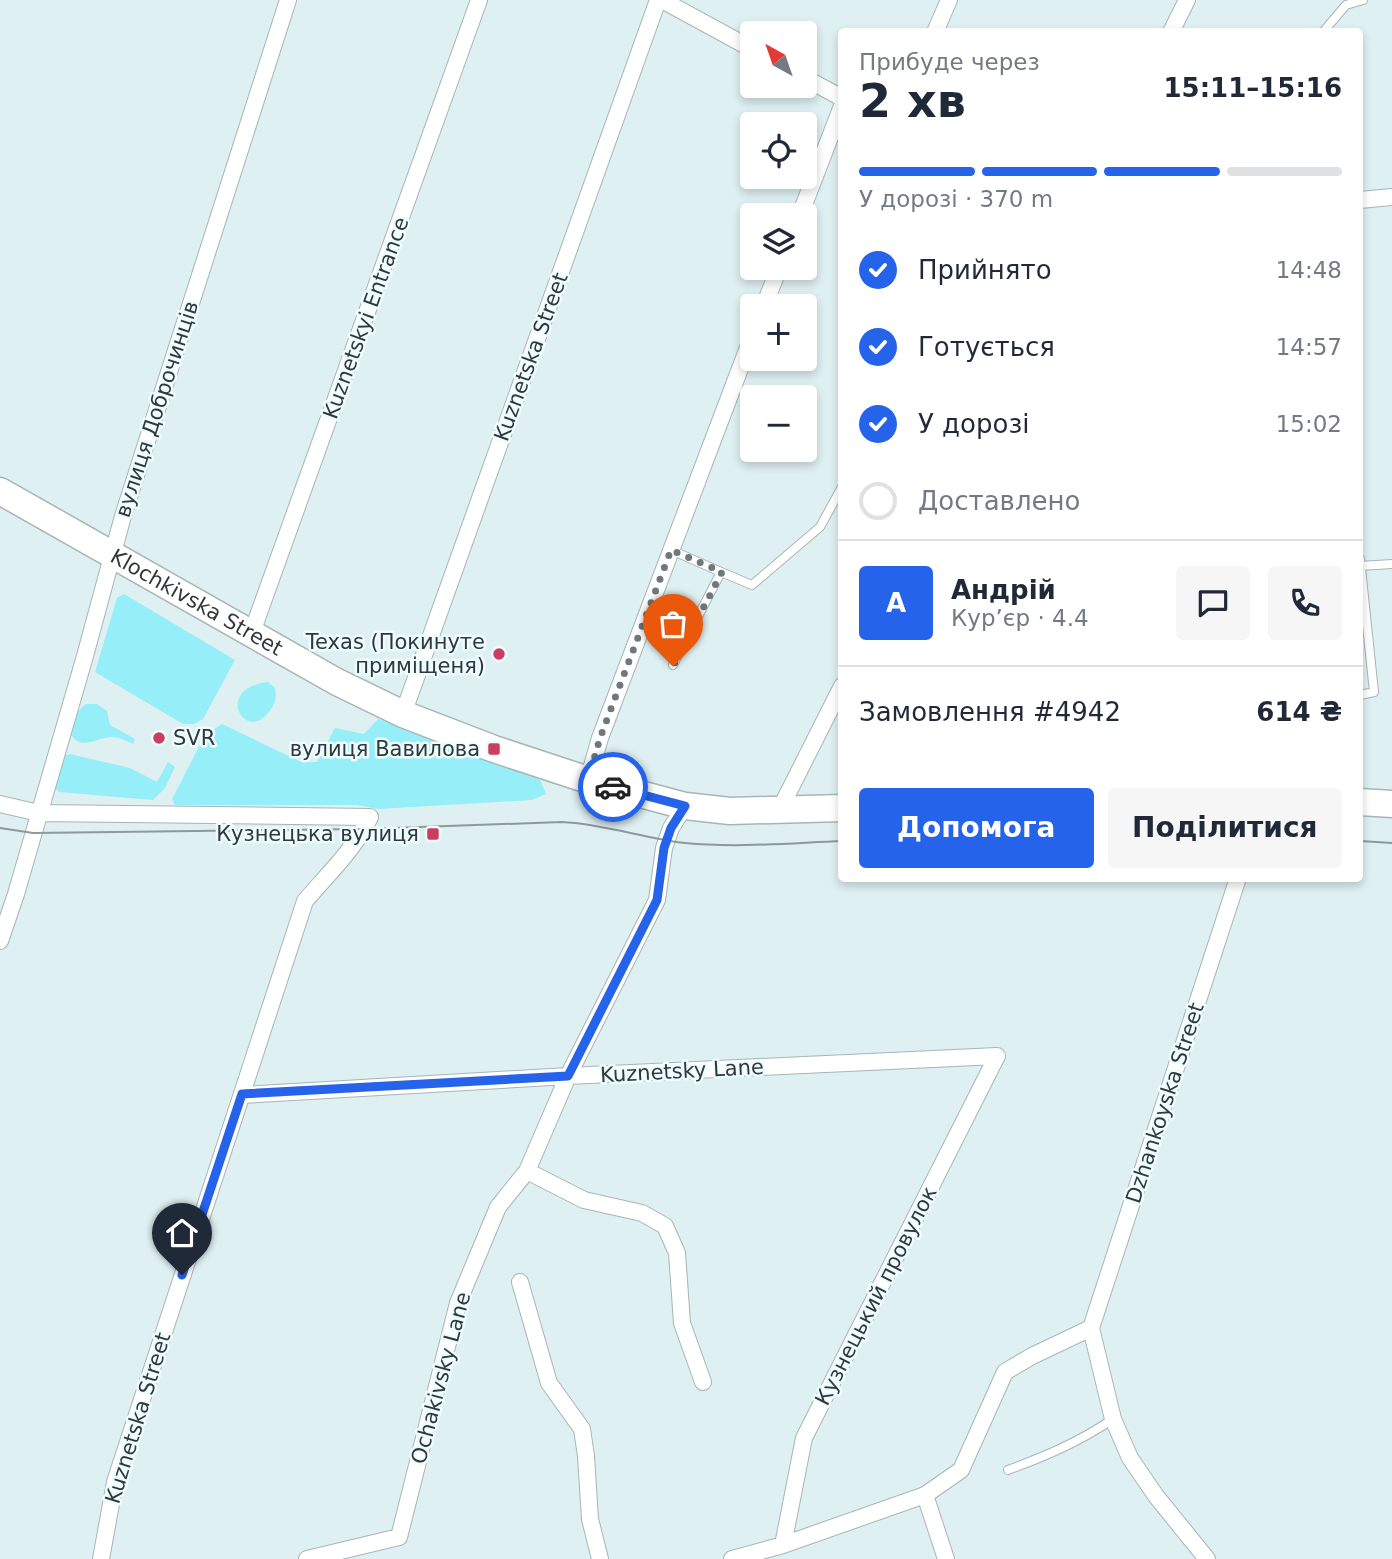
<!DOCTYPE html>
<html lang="uk">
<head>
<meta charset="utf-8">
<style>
	:root { --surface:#fff; --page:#f6f6f7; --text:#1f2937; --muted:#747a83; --line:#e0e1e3; --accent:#2563eb }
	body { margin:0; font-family:"DejaVu Sans",sans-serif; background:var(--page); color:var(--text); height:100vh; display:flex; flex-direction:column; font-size:26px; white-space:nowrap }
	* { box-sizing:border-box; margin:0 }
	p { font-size:23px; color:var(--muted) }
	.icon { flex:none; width:38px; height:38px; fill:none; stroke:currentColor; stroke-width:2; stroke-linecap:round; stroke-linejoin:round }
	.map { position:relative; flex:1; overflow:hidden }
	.side { position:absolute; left:838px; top:28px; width:525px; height:854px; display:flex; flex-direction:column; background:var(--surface); border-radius:7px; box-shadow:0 4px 10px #0003 }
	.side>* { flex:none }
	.needle { width:46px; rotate:320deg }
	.fabs { position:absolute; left:740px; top:21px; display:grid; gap:14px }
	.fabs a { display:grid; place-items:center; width:77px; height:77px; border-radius:7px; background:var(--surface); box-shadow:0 4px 10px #0003; font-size:35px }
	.pin { position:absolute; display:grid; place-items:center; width:60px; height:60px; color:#fff; margin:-72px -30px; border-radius:50% 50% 50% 0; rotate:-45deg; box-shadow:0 0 7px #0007 }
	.pin .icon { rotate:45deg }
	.courier { position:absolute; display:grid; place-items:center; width:70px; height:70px; margin:-35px; border:5px solid #2563eb; border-radius:50%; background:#fff; color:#222; box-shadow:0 2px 9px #0007 }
	.overview em { font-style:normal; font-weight:700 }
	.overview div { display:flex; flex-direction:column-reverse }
	.overview { display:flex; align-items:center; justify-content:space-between; height:119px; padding:0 21px }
	h1 { font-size:46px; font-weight:700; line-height:52px }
	.bar { display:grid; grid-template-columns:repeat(4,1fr); gap:10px 7px; align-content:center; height:84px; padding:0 21px }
	.bar i { height:9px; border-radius:5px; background:var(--line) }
	.bar .on { background:var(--accent) }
	.bar p { grid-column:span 4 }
	.line { display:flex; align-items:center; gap:18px; padding:0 21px; border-top:2px solid var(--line) }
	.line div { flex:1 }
	.round { display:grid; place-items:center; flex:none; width:74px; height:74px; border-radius:7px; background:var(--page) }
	ol { padding:0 21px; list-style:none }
	li { display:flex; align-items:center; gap:21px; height:77px }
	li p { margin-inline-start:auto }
	li .icon { padding:7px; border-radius:50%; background:var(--accent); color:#fff; stroke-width:4 }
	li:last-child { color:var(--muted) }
	li i { width:38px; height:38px; border:4px solid var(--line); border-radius:50% }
	.cta { display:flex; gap:14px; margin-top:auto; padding:14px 21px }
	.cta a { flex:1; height:80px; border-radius:7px; background:var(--accent); color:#fff; font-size:28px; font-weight:700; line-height:80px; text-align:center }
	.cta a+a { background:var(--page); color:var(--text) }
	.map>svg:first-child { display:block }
	.green { fill:#96eef8 }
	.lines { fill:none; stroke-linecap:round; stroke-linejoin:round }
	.lane-casing { stroke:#a6b5b7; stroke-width:10 }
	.street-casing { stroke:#a6b5b7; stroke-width:18 }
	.primary-casing { stroke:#a6b5b7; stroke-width:29 }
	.lane { stroke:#fff; stroke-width:8 }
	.street { stroke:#fff; stroke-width:16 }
	.primary { stroke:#fff; stroke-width:26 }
	.tram { stroke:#8e999b; stroke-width:2 }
	.done { stroke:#6f787a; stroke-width:7; stroke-dasharray:0 12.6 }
	.route { stroke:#2563eb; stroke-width:9 }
	.poi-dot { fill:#cc3d60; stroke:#edfdff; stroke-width:2.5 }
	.labels { text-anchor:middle; stroke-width:5; stroke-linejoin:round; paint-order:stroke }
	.street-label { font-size:21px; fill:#323839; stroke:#edfdff }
	.poi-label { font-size:21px; fill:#323839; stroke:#edfdff; text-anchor:end }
</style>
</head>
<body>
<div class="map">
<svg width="1392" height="1559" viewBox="0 0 1392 1559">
	<rect width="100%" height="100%" fill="#dff0f2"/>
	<!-- green -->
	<path class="green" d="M 124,594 L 235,660 L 203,719 L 194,724 L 183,724 L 95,672 L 117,598 Z
		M 268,682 L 275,688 C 277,698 275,705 268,713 C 244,743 214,688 268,682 Z
		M 86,704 L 97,704 L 107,711 L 110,725 L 135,739 L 133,744 C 127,741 119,737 112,737 C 96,737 83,752 70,734 L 75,714 Z
		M 378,719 L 540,780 L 546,794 L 532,800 L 378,809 L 357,805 L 175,805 L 172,799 L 205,735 L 222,724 L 301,762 L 317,762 L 335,728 L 364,734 Z
		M 70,754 L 130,768 L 157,782 L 168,762 L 175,767 L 165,788 L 153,800 L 59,792 L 54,787 L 64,756 Z"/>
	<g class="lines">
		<defs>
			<path id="lane" d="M 1323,32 L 1346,5 L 1363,0
				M 671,550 L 721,572
				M 1360,559 L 1374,692 L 1360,695
				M 1360,566 L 1392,564
				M 673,665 L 721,572 L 752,585 L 820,527 L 842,487
				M 1008,1470 C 1046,1456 1079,1442 1113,1419"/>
			<path id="street" d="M 662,0 L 752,49
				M 935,32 L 949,0
				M 1171,32 L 1187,0
				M 805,78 L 842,98
				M 1360,200 L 1392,197
				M 800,215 L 842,106
				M 764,306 L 779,268
				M 251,635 L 479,0
				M 403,714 L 658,0
				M 588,780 L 600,738 L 752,337
				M 0,804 L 39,813 L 370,817 C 354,850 328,874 305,901 L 115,1482 L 101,1559
				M 779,811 L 842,686
				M 0,941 L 16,894 L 85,656 L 123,516 L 288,0
				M 242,1095 L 568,1076 L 997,1056 L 804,1438 L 783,1545
				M 527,1171 L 584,1200 L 642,1213 L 665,1226 L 677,1253 L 682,1323 L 703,1382
				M 520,1282 L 549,1383 L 582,1429 L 586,1456 L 590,1519 L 600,1559
				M 925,1495 L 946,1559
				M 307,1559 L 399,1537 L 458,1303 L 498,1207 L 527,1171 L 568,1076 L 657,900 L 664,848 L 671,828 L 685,806
				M 732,1559 L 783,1545 L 925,1495 L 961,1470 L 1005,1372 L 1032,1356 L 1091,1328
				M 1207,1559 L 1156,1496 L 1130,1458 L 1113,1419 L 1091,1328 L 1238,878"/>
			<g id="primary">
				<path id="s1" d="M 0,491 L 337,682 L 403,714 L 494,749 L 588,780 L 685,806 L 730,811 L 842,808"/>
				<path d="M 1360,802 L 1392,804"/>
			</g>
		</defs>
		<!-- lane casing -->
		<use href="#lane" class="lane-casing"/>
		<!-- street casing -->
		<use href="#street" class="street-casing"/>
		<!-- primary casing -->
		<use href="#primary" class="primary-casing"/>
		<!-- lane -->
		<use href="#lane" class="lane"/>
		<!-- street -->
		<use href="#street" class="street"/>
		<!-- primary -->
		<use href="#primary" class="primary"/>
		<!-- tram -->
		<path class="tram" d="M 0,828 L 33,833 L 364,829 L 562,822 C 604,824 643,838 685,843 C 736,848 790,843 842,841
			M 1360,841 L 1392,843"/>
	</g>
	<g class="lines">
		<!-- done -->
		<path class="done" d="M 613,787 L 588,780 L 600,738 L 671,550 L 722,572 L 673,666"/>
		<!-- route -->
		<path class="route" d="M 182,1275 L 242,1094 L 568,1076 L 657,900 L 664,848 L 671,828 L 685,806 L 613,787"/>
	</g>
	<!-- markers -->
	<g class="poi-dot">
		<circle cx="499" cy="654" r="7"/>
		<circle cx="159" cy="738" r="7"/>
		<rect x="487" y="742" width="14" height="14" rx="3.5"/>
		<rect x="426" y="827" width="14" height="14" rx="3.5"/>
	</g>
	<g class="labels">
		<!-- street labels -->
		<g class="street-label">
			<text transform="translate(366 318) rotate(-70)" y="7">Kuznetskyi Entrance</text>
			<text transform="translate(531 357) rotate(-70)" y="7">Kuznetska Street</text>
			<text transform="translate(157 409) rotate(-72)" y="7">вулиця Доброчинців</text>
			<text dy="7" stroke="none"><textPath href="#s1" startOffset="226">Klochkivska Street</textPath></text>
			<text transform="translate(682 1071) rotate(-3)" y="7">Kuznetsky Lane</text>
			<text transform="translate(1165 1103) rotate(-72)" y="7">Dzhankoyska Street</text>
			<text transform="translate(876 1296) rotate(-63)" y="7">Кузнецький провулок</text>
			<text transform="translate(441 1378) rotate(-75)" y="7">Ochakivsky Lane</text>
			<text transform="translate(138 1418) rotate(-73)" y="7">Kuznetska Street</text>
		</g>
		<!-- poi labels -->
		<g class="poi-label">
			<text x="485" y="649">Texas (Покинуте<tspan x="485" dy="24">приміщеня)</tspan></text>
			<text x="173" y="745" text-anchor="start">SVR</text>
			<text x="480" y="756">вулиця Вавилова</text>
			<text x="419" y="841">Кузнецька вулиця</text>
		</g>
	</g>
</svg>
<div class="fabs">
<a><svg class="needle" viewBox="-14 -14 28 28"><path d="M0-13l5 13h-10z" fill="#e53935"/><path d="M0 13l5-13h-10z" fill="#747a83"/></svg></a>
<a><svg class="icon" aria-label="locate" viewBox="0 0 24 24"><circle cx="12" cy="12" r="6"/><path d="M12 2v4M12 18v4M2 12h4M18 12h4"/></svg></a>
<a><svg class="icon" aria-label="layers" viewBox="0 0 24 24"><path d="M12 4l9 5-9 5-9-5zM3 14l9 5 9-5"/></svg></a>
<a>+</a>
<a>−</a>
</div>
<div class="pin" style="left:673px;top:666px;background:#ea580c"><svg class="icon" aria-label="bag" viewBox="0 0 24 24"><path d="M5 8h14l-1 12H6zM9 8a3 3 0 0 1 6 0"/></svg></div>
<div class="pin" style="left:182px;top:1275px;background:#1f2937"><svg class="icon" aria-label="home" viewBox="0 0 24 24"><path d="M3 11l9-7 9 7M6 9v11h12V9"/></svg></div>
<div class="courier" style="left:613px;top:787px"><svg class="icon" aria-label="car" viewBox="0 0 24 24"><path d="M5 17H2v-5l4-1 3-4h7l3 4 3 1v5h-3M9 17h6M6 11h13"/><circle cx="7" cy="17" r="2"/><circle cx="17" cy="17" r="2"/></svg></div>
<section class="side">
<div class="overview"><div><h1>2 хв</h1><p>Прибуде через</p></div><em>15:11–15:16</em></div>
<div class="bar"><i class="on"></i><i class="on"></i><i class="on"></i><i></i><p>У дорозі · 370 m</p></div>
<ol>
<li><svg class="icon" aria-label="check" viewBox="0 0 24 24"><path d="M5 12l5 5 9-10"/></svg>Прийнято<p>14:48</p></li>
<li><svg class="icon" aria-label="check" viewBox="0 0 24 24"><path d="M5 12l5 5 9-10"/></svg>Готується<p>14:57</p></li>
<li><svg class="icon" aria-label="check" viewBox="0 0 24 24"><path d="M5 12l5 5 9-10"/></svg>У дорозі<p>15:02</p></li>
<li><i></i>Доставлено</li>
</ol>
<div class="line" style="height:126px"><b class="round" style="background:var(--accent);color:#fff">А</b><div><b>Андрій</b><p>Кур’єр · 4.4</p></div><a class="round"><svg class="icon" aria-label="chat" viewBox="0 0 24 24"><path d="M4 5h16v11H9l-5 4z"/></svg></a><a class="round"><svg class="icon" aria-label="phone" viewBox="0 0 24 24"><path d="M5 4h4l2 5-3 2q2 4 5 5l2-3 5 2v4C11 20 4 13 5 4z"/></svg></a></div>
<div class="line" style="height:91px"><div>Замовлення #4942</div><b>614 ₴</b></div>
<div class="cta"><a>Допомога</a><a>Поділитися</a></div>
</section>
</div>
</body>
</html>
